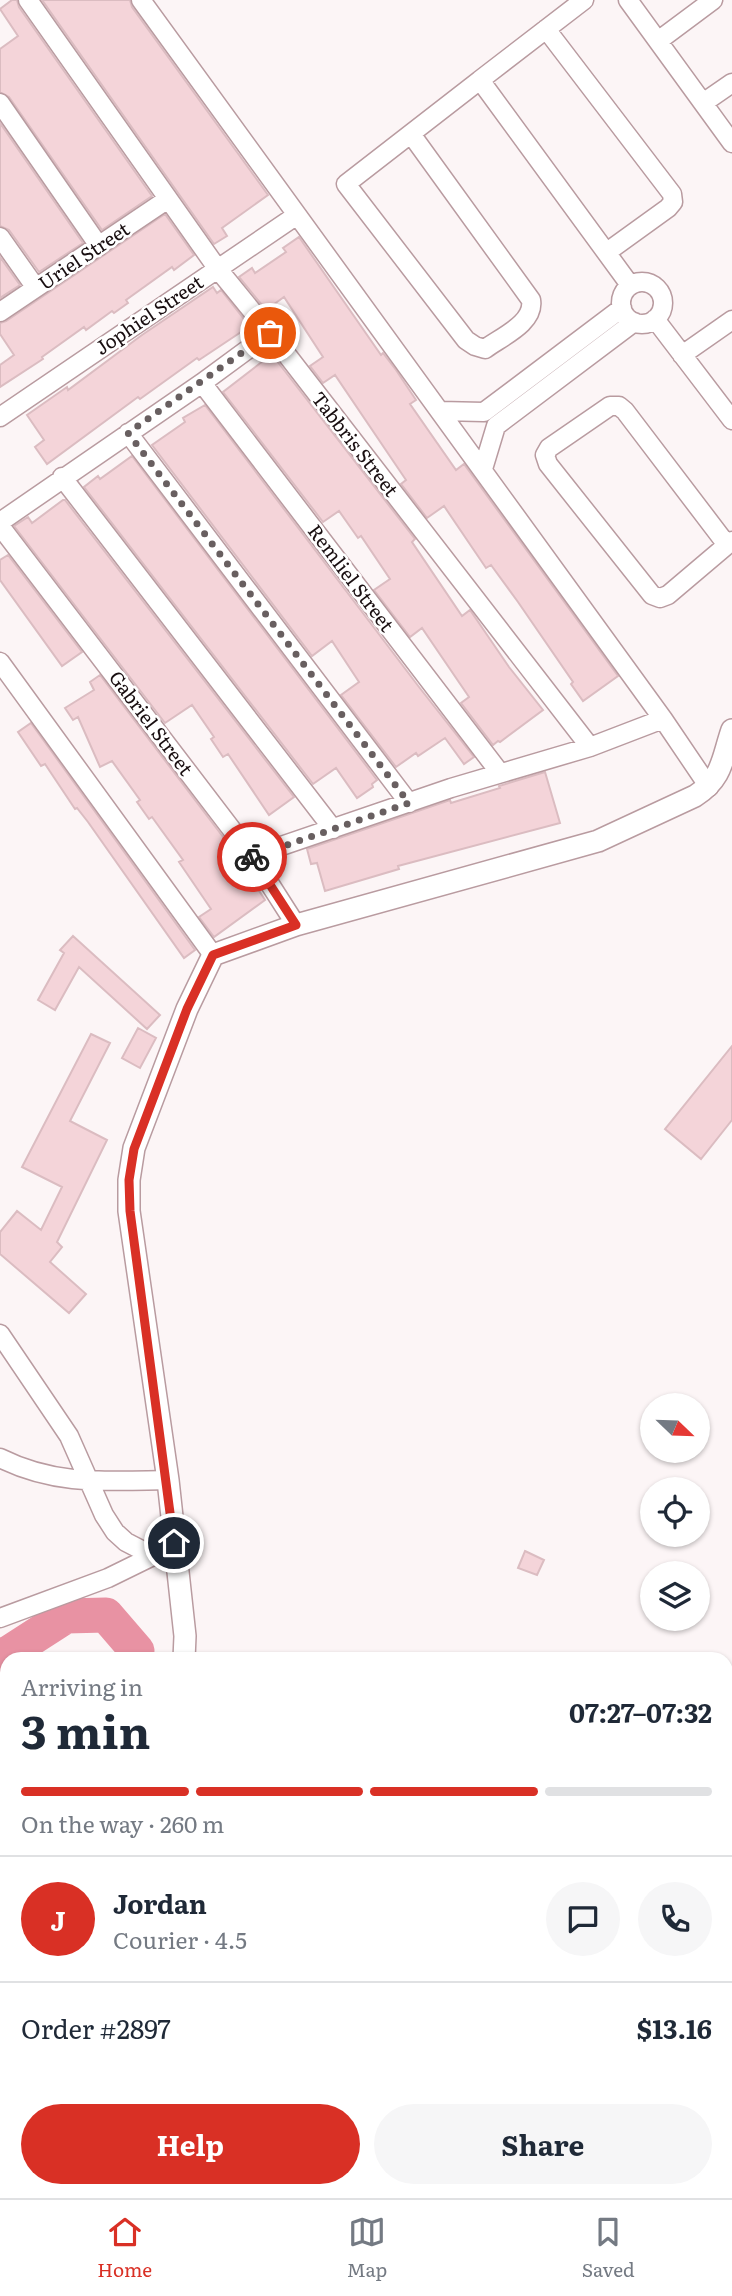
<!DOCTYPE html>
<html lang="en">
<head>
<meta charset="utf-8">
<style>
	:root { --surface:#fff; --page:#f6f6f7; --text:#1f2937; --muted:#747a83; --line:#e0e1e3; --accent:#d93025 }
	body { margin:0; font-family:Literata,serif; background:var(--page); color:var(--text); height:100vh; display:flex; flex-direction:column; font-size:26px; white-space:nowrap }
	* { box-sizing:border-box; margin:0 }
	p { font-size:23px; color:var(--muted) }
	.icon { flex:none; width:38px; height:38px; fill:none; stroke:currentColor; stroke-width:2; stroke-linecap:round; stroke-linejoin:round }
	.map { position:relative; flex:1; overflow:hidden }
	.details { position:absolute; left:0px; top:1652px; width:733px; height:546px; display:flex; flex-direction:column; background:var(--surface); border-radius:21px 21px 0 0; box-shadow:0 2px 5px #0004 }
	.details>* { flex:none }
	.needle { width:46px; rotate:113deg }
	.tools { position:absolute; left:640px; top:1393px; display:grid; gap:14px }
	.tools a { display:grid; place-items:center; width:70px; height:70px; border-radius:50%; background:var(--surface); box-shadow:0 2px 5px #0004; font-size:35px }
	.pin { position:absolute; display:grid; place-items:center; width:60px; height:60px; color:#fff; margin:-30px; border:4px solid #fff; border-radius:50%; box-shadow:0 2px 7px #0007 }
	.courier { position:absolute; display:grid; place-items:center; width:70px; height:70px; margin:-35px; border:5px solid #d93025; border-radius:50%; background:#fff; color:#222; box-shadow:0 2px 9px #0007 }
	.overview em { font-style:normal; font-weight:700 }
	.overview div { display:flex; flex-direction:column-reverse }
	.overview { display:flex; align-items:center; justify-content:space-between; height:119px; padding:0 21px }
	h1 { font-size:46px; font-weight:700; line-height:52px }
	.bar { display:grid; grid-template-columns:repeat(4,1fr); gap:10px 7px; align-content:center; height:84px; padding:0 21px }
	.bar i { height:9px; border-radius:5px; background:var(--line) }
	.bar .current { background:var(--accent) }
	.bar p { grid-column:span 4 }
	.line { display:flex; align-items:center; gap:18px; padding:0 21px; border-top:2px solid var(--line) }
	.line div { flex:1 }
	.round { display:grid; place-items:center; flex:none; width:74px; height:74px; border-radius:37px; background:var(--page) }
	.primary-button { display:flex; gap:14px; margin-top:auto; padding:14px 21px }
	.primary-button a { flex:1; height:80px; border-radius:42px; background:var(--accent); color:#fff; font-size:28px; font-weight:700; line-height:80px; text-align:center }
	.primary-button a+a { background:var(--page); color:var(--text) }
	.menu { display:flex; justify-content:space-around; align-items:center; height:98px; border-top:2px solid var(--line); background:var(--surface); font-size:19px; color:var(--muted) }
	.menu a { display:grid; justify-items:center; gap:4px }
	.menu .current { color:var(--accent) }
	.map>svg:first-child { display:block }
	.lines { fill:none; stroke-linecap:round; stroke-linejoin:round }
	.river { stroke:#e892a3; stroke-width:35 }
	.building { fill:#f4d4d9; stroke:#dbbcc1; stroke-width:2 }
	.minor-casing { stroke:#b99ba0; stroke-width:21 }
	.tertiary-casing { stroke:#b99ba0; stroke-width:24 }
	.minor { stroke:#fff; stroke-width:18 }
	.tertiary { stroke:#fff; stroke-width:21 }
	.done { stroke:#685f60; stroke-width:7; stroke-dasharray:0 12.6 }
	.route { stroke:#d93025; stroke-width:9 }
	.labels { text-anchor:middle; stroke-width:5; stroke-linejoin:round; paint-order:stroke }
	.street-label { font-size:19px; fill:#180e10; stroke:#fff }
</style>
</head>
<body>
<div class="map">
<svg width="732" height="2198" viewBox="0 0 732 2198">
	<rect width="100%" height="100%" fill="#fcf5f6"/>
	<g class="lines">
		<!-- river -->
		<path class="river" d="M 0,1655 L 7,1654 L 66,1616 L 106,1615 L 137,1651 L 133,1659"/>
	</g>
	<!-- building -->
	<path class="building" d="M 12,0 L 17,0 L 19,7 L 152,196 L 102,230 L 9,97 L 0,92 L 0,49 L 18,36 L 0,9 Z
		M 42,0 L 130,0 L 132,7 L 268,195 L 222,228 L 227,236 L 214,244 Z
		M 0,123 L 83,243 L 39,272 L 9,230 L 0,226 Z
		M 165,214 L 194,255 L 174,270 L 172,267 L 126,300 L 128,303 L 114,313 L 112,311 L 86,330 L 84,327 L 42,357 L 43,359 L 0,387 L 0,365 L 14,355 L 0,334 L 0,323 L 6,321 Z
		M 299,237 L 381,355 L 383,353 L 396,370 L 416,400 L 410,404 L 456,470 L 464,464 L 618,676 L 583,701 L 571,684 L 573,682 L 518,602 L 491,565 L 486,568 L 444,506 L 427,518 L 401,484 L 406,480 L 335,375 L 323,383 L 310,366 L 323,357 L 284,297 L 266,310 L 239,277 L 252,268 L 255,273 L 286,252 L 283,248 Z
		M 0,257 L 20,285 L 0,298 Z
		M 213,287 L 217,293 L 221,290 L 247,323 L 242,327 L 244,330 L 199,360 L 197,358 L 140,399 L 138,397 L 47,464 L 35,447 L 44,440 L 27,415 L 67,387 L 68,390 L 142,335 Z
		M 270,352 L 415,539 L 412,542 L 462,616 L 470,610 L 509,667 L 543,710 L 500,742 L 498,741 L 493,745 L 461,703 L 469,697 L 422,628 L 410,637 L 374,590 L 390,579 L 361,536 L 358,538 L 339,511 L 323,522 L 223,392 L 263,361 L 261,359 Z
		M 205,405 L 419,687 L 474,757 L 464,764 L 445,738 L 418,756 L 416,753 L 396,767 L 341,695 L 359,682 L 332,641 L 312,656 L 152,445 L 185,422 L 183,418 Z
		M 132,456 L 377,780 L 372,784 L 373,787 L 357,798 L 336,768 L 313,784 L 84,487 L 98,476 L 100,479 Z
		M 63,500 L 65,500 L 294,797 L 269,815 L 228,754 L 223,757 L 211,739 L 214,737 L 192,705 L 165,723 L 14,526 L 28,517 L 32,523 Z
		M 8,555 L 82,652 L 62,666 L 0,580 L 0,560 Z
		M 100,675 L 233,850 L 265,900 L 214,937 L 199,917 L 211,909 L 179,862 L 183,860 L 152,817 L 149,819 L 137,802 L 140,800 L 112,761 L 100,767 L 78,717 L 73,720 L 65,708 L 94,690 L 90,682 Z
		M 31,723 L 195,950 L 184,958 L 88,822 L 77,808 L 75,809 L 45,764 L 41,766 L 18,732 Z
		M 545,772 L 560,823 L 398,866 L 399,869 L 325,891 L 317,863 L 311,864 L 307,849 L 450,800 L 451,803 L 500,788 L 499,786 Z
		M 73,936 L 160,1015 L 147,1029 L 79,967 L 55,1010 L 38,1000 L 64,953 L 60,950 Z
		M 138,1028 L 156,1038 L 140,1068 L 122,1058 Z
		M 91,1034 L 110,1043 L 70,1121 L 107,1140 L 57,1242 L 62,1247 L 50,1262 L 86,1294 L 69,1313 L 0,1254 L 0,1232 L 17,1211 L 41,1230 L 62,1187 L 22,1167 Z
		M 732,1046 L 732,1120 L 701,1159 L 665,1129 Z
		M 525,1551 L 544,1560 L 537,1575 L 518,1568 Z"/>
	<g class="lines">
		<defs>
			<path id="minor" d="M 28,0 L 217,268 L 270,333 L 590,747
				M 141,0 L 663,719 L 590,747 L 451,788 L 252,856
				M 584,0 L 480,80 L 630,285
				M 628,0 L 732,143
				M 546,29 L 672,194 L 673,202 L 668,208 L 607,252
				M 658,41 L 713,0
				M 0,103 L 99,246
				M 703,103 L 732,83
				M 411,134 L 531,300 C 535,323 501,337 485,349 L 475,346 L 466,340 L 346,184 L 480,80
				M 0,237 L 36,288
				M621 303a21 21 0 1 1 42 0a21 21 0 1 1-42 0Z
				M 0,312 L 168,199
				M 655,319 L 732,420
				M 682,355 L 732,320
				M 202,383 L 500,773
				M 440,411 L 484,412 L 622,308
				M 0,417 L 297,215
				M 128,433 L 409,803
				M 483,469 L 496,426 L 634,322
				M 62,477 L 333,829
				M 0,522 L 202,383 L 270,333
				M 0,526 L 252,856 L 296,925
				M 727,545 L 625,411 L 619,406 L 610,406 L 549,448 L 545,455 L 548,464 L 652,595 L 660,598 L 668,595 L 727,545 L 732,541
				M 0,662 L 213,955
				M 663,719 L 709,787
				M 0,1334 L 69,1436 L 104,1515 L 115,1532 L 126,1542 L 153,1556
				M 0,1458 C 56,1486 107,1481 168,1480
				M 0,1618 L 108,1578 L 159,1553"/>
			<path id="tertiary" d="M 184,1659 L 185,1636 L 168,1480 L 129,1211 L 129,1180 L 134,1148 L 187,1009 L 213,955 L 296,925 L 598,841 L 695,796 C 723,778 722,759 732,730
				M 252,2198 L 255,2191"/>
		</defs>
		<!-- minor casing -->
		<use href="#minor" class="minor-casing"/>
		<!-- tertiary casing -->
		<use href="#tertiary" class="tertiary-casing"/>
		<!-- minor -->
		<use href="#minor" class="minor"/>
		<!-- tertiary -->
		<use href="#tertiary" class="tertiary"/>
	</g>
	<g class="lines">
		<!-- done -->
		<path class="done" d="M 252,857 L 409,803 L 128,433 L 270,333"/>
		<!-- route -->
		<path class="route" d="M 174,1543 L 130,1211 L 129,1180 L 134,1149 L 187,1009 L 213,955 L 296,925 L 252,857"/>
	</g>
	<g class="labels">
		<!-- street labels -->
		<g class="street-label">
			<text transform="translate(84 256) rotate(-34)" y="7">Uriel Street</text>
			<text transform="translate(149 315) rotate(-34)" y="7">Jophiel Street</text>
			<text transform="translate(355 444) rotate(52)" y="7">Tabbris Street</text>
			<text transform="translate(351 578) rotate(53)" y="7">Remliel Street</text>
			<text transform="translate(151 723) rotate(53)" y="7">Gabriel Street</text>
		</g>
	</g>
</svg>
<div class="tools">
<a><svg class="needle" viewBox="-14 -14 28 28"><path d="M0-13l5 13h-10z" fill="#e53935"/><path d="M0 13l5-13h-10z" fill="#747a83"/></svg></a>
<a><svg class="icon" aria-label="locate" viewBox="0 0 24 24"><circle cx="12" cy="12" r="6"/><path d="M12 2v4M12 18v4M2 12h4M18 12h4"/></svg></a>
<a><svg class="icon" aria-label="layers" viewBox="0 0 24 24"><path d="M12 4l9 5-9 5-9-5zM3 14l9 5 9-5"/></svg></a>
</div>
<div class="pin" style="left:270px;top:333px;background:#ea580c"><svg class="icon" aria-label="bag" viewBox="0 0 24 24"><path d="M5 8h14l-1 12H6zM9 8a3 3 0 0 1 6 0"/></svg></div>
<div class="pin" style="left:174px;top:1543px;background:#1f2937"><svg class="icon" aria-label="home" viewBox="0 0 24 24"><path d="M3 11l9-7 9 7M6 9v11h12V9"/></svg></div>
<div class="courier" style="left:252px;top:857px"><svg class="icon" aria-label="bike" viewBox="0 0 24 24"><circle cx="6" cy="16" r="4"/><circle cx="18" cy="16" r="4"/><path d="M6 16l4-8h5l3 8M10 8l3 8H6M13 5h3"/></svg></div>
<section class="details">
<div class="overview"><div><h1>3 min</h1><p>Arriving in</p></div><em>07:27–07:32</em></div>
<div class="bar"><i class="current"></i><i class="current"></i><i class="current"></i><i></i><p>On the way · 260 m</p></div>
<div class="line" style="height:126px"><b class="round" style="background:var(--accent);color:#fff">J</b><div><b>Jordan</b><p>Courier · 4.5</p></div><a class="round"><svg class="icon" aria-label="chat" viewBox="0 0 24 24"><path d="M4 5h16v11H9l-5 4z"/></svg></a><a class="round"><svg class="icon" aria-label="phone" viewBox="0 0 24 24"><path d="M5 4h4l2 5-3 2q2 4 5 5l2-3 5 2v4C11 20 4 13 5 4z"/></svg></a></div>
<div class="line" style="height:91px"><div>Order #2897</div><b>$13.16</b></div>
<div class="primary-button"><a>Help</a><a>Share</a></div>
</section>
</div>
<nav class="menu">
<a class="current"><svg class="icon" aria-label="home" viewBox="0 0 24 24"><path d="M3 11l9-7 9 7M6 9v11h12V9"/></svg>Home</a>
<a><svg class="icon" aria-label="map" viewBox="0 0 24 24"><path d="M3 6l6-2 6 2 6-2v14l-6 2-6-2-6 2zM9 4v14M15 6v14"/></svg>Map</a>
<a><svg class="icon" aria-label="saved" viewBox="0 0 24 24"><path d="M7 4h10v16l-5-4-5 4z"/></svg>Saved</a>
</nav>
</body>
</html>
